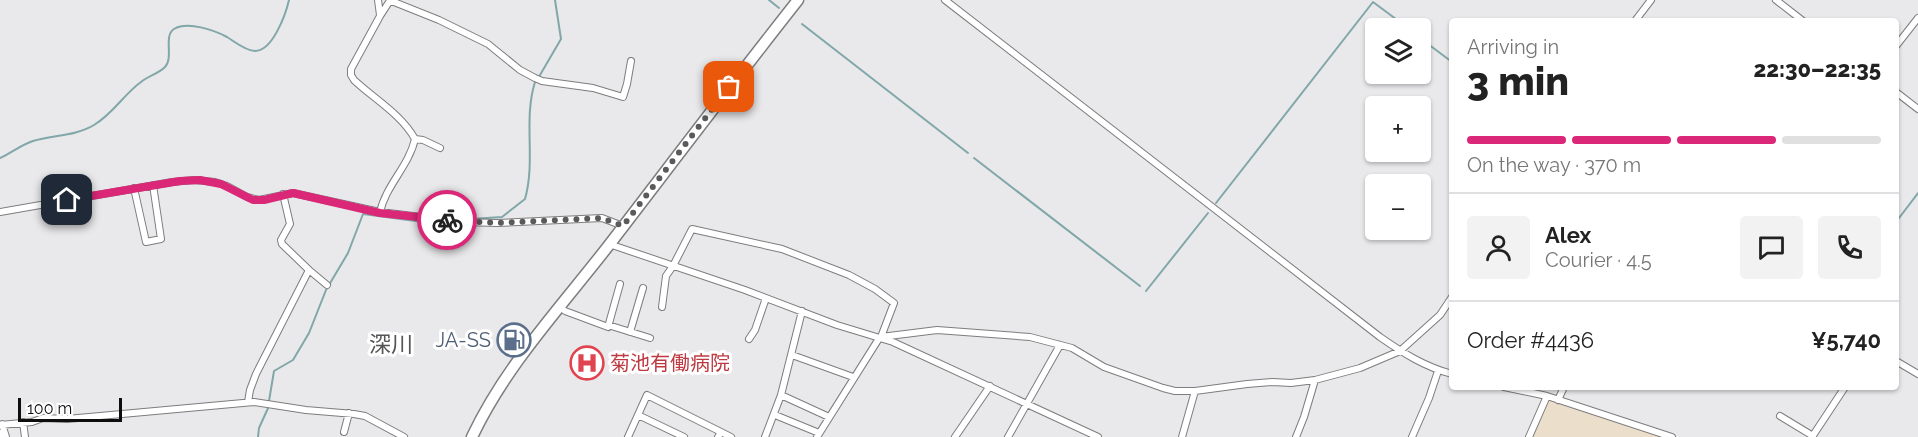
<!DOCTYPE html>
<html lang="en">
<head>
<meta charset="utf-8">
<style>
	:root { --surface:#fff; --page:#f2f2f2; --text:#222; --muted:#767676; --line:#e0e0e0; --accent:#db2777 }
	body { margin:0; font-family:Raleway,"Noto Sans JP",sans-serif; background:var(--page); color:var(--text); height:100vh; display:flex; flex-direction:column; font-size:22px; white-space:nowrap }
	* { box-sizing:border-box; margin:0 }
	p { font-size:20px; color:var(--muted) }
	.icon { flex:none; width:33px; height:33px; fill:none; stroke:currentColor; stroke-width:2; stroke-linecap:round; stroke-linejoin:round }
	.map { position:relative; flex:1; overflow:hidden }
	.sheet { position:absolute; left:1449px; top:18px; width:450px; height:372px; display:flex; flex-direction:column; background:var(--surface); border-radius:6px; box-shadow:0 2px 4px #0004 }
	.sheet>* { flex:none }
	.tools { position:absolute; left:1365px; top:18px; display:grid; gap:12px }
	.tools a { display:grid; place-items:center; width:66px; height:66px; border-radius:6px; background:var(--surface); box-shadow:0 2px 4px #0004; font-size:30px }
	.scale { position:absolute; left:18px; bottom:15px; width:104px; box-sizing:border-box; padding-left:6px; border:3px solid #0d0d0e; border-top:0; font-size:16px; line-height:21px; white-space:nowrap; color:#0d0d0e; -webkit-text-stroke:4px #fff; paint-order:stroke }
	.pin { position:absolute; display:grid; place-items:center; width:51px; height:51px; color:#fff; margin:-26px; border-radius:12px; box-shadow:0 3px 9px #0006 }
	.courier { position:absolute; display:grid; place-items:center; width:60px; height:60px; margin:-30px; border:4px solid #db2777; border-radius:50%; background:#fff; color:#222; box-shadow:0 2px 8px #0007 }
	.overview em { font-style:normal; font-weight:800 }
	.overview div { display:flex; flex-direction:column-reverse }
	.overview { display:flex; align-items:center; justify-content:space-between; height:102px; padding:0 18px }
	h1 { font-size:39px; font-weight:800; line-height:45px }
	.bar { display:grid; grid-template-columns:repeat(4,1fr); gap:9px 6px; align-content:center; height:72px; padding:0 18px }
	.bar i { height:8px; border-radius:4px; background:var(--line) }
	.bar .active { background:var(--accent) }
	.bar p { grid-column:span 4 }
	.line { display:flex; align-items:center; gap:15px; padding:0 18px; border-top:2px solid var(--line) }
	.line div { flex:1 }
	.round { display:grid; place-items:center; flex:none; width:63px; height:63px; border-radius:6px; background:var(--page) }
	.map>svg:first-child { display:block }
	.education { fill:#ebdeca }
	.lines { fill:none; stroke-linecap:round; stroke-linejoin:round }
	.stream { stroke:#81a7a8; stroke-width:2 }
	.minor-casing { stroke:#7d7c7e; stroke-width:8 }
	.trunk-casing { stroke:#7d7c7e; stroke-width:13 }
	.minor { stroke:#fff; stroke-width:6 }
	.trunk { stroke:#fff; stroke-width:10 }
	.done { stroke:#5a5a5b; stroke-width:6; stroke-dasharray:0 10.8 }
	.route { stroke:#db2777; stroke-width:8 }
	.labels { text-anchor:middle; stroke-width:6; stroke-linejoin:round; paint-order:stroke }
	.service-label { font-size:20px; fill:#4e5e75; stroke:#fff; text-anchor:end }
	.health-label { font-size:20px; fill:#be3a42; stroke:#fff; text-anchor:start }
	.quarter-label { font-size:22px; fill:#555556; stroke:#fff }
</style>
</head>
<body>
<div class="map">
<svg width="1918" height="437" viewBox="0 0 1918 437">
	<rect width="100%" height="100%" fill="#e9e9eb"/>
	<!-- education -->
	<path class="education" d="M 1547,396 L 1672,437 L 1529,437 Z"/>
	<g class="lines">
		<!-- stream -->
		<path class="stream" d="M 769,0 L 779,8
			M 802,24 L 968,153
			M 1420,38 L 1452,62
			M 540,75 L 561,39 L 555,0
			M 0,158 C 11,153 21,145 33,141 C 53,135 76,136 94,125 C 113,114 124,94 141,82 C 148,76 158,74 165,67 C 174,58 163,36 174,29 C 188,21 214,30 227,37 C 235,42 246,51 255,51 C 273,51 286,13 289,0
			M 974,158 L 1140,286
			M 1216,203 L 1373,2 L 1408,28
			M 471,219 L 502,217 L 525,199 C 536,160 523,120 535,82
			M 1896,222 L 1918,193
			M 1146,291 L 1208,213
			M 269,401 L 274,371 L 293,360 L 309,333 L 326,290 L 348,253 L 363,214 L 453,226
			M 258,437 L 259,428 L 269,406"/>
		<defs>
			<path id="minor" d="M 378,0 L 380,15
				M 945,0 L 1380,337 C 1403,353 1425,367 1452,374
				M 1776,0 L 1803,21
				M 1635,21 L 1651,0
				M 1896,46 L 1918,18
				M 1896,92 L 1918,109
				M 415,139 L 423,140 L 440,148
				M 134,188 L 146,242 L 161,239 L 153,185
				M 0,212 L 172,182 L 194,180 L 215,182 L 227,186 L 247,197 L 259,200 L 293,193 L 380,212 L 463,222 L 497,223 L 602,218 L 623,226
				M 380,212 C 386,185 409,166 415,139 C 401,114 374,99 354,80 L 351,75 L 351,69 L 380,16 L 389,2 L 394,2 L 439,20 L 488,44 L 520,70 L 535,78 L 542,81 L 593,88 L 623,97 L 627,84 L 631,61
				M 609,244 L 745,290 L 837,325 L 893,342 L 1098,437
				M 309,270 L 327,285
				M 560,307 L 565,311 L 608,327 L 620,284
				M 662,307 L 666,276 L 673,266 L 692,229 L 782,249 L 849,275 L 875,289 L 894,303 L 881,337 L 878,340 L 817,437
				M 608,325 L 650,338
				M 630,332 L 643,288
				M 881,337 L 937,330 L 1030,337 L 1072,348 L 1104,367 L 1163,388 L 1175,391 L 1195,391 L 1247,384 L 1273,382 L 1291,383 L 1315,380 L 1360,368 L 1400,351 L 1440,315 L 1452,297
				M 749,339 L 755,330 L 766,298
				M 792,355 L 853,377
				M 1896,361 L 1918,374
				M 1504,387 L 1547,396 L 1672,437
				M 781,395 L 829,417
				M 1558,400 L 1564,387
				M 248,402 L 250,390 L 256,374 L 309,270 L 282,244 L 281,240 L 290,224 L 283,194
				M 638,415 L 684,437
				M 775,415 L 819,433
				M 1780,416 L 1813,436
				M 23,422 L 25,437
				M 2,424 L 6,437
				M 0,425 L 32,422 L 43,418 L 67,419 L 254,402 L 306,410 L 354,414 L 365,416 L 404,437
				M 344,432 L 349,413
				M 0,433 L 1,437
				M 628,437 L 647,395 L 721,432
				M 718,437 L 721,432 L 731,437
				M 765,437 L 781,395 L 802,311
				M 955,437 L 990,386
				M 1008,437 L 1060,345
				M 1182,437 L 1195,391
				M 1296,437 L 1304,417 L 1315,380
				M 1412,437 L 1429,398 L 1438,371
				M 1529,437 L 1547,396
				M 1812,437 L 1845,387"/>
			<path id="trunk" d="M 472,437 C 506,365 561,307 609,245 C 672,163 734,81 798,0"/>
		</defs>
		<!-- minor casing -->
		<use href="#minor" class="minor-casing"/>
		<!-- trunk casing -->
		<use href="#trunk" class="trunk-casing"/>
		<!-- minor -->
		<use href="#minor" class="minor"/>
		<!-- trunk -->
		<use href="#trunk" class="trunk"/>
	</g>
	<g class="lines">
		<!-- done -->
		<path class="done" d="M 447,220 L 497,223 L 602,218 L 623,226 L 729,87"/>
		<!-- route -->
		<path class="route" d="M 67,200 L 180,181 L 200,180 L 221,184 L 253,200 L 264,200 L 293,193 L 380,213 L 447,220"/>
	</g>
	<!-- icons -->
	<defs>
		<symbol id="fuel-ring" viewBox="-11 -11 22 22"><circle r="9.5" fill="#fff" stroke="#5c6f8a" stroke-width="1.5"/><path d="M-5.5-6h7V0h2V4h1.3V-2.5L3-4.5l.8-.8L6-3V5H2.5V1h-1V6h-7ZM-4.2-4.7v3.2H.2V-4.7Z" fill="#5c6f8a"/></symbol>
		<symbol id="hospital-ring" viewBox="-11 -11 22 22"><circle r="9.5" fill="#fff" stroke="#e0444e" stroke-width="1.5"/><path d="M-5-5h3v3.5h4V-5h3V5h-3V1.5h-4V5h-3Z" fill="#e0444e"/></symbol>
	</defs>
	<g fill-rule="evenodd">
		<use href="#fuel-ring" x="495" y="321" width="38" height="38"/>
		<use href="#hospital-ring" x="568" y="344" width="38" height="38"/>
	</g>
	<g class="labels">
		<!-- service labels -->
		<g class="service-label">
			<text x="491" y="347">JA-SS</text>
		</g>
		<!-- health labels -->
		<g class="health-label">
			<text x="610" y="370">菊池有働病院</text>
		</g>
		<!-- quarter labels -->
		<g class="quarter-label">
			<text x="391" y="352">深川</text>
		</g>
	</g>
</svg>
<div class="tools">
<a><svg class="icon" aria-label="layers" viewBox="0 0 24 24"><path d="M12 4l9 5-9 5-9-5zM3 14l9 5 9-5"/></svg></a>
<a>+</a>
<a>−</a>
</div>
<div class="scale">100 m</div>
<div class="pin" style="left:729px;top:87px;background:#ea580c"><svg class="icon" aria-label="bag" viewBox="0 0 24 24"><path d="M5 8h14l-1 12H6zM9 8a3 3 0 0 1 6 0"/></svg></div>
<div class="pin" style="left:67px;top:200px;background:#1f2937"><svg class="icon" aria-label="home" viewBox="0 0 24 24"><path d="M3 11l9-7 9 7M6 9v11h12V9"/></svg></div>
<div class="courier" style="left:447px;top:220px"><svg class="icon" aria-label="bike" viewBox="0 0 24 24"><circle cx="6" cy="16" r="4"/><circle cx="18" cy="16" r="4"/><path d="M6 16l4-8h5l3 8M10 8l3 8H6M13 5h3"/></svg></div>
<section class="sheet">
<div class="overview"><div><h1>3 min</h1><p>Arriving in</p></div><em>22:30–22:35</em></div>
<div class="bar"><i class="active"></i><i class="active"></i><i class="active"></i><i></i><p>On the way · 370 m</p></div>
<div class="line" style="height:108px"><a class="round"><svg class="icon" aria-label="person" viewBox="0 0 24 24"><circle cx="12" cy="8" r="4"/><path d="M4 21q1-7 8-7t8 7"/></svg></a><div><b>Alex</b><p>Courier · 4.5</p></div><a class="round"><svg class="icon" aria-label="chat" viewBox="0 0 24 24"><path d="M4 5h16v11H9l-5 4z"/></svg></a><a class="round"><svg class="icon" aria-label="phone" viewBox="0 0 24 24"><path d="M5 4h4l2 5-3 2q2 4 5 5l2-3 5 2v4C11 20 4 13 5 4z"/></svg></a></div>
<div class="line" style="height:78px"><div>Order #4436</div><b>¥5,740</b></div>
</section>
</div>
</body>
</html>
